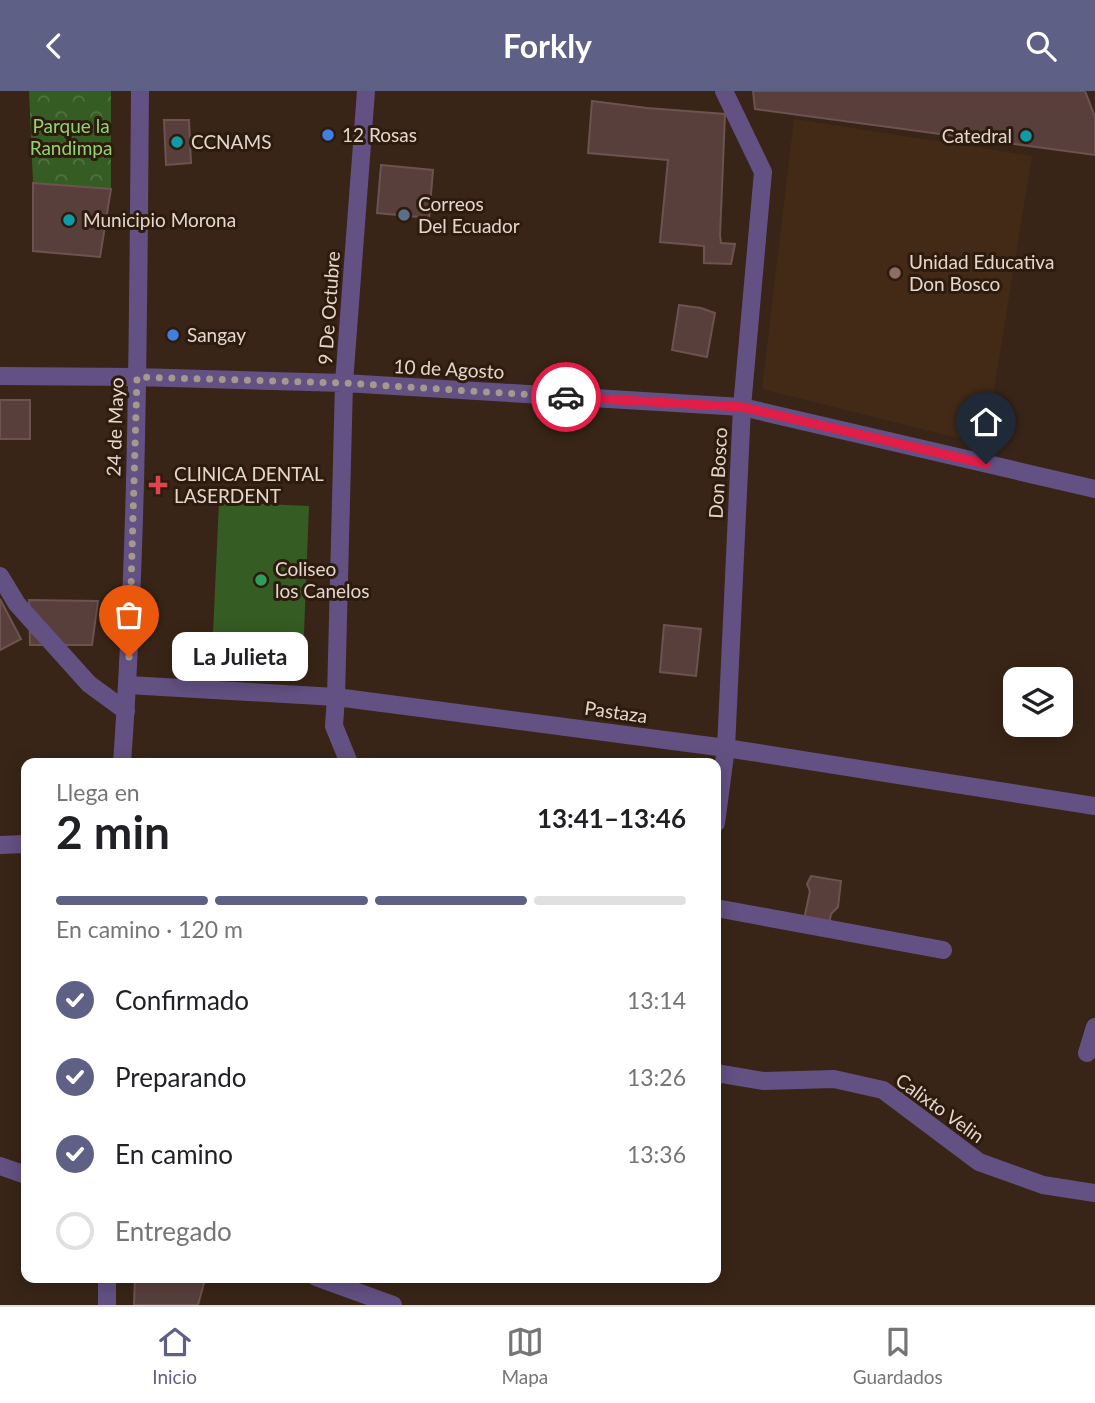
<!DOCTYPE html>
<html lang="es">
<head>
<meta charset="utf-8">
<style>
	:root { --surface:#fff; --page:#f6f6f6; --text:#202124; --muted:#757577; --line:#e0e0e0; --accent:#5e6185 }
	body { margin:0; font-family:Lato,sans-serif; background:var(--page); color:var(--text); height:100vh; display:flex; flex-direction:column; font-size:26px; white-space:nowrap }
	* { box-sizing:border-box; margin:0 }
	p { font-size:23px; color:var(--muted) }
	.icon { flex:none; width:38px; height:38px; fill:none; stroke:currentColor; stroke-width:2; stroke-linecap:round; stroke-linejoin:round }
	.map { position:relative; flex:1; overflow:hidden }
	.sheet { position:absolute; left:21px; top:667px; width:700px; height:525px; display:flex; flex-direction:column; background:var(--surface); border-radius:14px; box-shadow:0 4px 18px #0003 }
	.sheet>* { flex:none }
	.fabs { position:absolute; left:1003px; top:576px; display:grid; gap:14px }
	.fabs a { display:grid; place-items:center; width:70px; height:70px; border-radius:14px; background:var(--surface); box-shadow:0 4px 18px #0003; font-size:35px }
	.pin { position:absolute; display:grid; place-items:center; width:60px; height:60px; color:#fff; margin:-72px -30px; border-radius:50% 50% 50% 0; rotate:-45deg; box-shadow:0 0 7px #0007 }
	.pin .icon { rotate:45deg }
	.courier { position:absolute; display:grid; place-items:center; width:70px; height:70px; margin:-35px; border:5px solid #e11d48; border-radius:50%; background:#fff; color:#222; box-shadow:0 2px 9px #0007 }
	.bubble { position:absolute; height:49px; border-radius:14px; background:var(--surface); box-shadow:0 4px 18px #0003; font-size:23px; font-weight:700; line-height:49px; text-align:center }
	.overview em { font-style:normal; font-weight:700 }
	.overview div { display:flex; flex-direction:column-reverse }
	.overview { display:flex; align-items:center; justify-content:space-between; height:119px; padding:0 35px }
	h1 { font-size:46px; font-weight:700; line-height:52px }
	.bar { display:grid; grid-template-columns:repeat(4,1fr); gap:10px 7px; align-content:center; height:84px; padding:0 35px }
	.bar i { height:9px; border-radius:5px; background:var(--line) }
	.bar .selected { background:var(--accent) }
	.bar p { grid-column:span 4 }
	ol { padding:0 35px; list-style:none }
	li { display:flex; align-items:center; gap:21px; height:77px }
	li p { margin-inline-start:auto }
	li .icon { padding:7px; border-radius:50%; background:var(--accent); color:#fff; stroke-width:4 }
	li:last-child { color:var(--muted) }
	li i { width:38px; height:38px; border:4px solid var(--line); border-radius:50% }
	header { display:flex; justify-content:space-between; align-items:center; height:91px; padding:0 35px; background:var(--accent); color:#fff; font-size:32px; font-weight:700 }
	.menu { display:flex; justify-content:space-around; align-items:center; height:98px; border-top:2px solid var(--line); background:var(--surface); font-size:19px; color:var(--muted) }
	.menu a { display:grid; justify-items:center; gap:4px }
	.menu .selected { color:var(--accent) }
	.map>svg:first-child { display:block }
	.built { fill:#422a17 }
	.park { fill:url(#park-crowns) }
	.garden { fill:#355c22 }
	.building { fill:#583f3b; stroke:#6d534f; stroke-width:2 }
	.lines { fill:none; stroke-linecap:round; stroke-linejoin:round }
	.pedestrian { stroke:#635183; stroke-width:18 }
	.minor { stroke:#635183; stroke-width:18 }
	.done { stroke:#a7988d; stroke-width:7; stroke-dasharray:0 12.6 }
	.route { stroke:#e11d48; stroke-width:9 }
	.shop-dot { fill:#3f7fe0; stroke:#2d1b0e; stroke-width:2.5 }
	.culture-dot { fill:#0f9aa8; stroke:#2d1b0e; stroke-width:2.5 }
	.service-dot { fill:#5c6f8a; stroke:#2d1b0e; stroke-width:2.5 }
	.education-dot { fill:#8d6e63; stroke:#2d1b0e; stroke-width:2.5 }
	.health-dot { fill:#e0444e; stroke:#2d1b0e; stroke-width:2.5 }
	.leisure-dot { fill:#2e9e5b; stroke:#2d1b0e; stroke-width:2.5 }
	.labels { text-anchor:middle; stroke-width:6; stroke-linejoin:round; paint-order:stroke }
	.park-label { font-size:19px; fill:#90d470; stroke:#2d1b0e }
	.poi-label { font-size:19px; fill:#e3d6cd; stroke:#2d1b0e; text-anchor:start }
	.street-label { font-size:19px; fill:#e3d6cd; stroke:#2d1b0e }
</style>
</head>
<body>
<header><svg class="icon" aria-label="back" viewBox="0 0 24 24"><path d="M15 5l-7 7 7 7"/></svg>Forkly<svg class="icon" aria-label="search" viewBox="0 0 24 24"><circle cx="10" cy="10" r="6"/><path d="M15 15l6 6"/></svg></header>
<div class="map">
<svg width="1095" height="1214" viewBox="0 0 1095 1214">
	<defs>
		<pattern id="park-crowns" width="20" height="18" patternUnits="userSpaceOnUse" patternTransform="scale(1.75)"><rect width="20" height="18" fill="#355c22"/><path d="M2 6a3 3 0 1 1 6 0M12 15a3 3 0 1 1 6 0" fill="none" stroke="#527341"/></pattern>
	</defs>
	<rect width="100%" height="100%" fill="#382517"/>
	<!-- built -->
	<path class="built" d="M 794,28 L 1032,65 L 985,354 L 762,298 Z"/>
	<!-- park -->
	<path class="park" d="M 29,0 L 111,0 L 111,98 L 33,92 Z"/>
	<!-- garden -->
	<path class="garden" d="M 219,411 L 309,415 L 303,568 L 212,564 Z"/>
	<!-- building -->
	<path class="building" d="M 753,0 L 1085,0 L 1095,26 L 1095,64 L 755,18 Z
		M 592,10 L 647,17 L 725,23 L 720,145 L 721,152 L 735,153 L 731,173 L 704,172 L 704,155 L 660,151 L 668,69 L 588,62 Z
		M 164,29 L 189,29 L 191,72 L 166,74 Z
		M 381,74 L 433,79 L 429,127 L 377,122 Z
		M 33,92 L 111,98 L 100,166 L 33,160 Z
		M 679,214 L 701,217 L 715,222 L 707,266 L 672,259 Z
		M 0,309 L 30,309 L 30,348 L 0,348 Z
		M 0,508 L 21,548 L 0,559 Z
		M 29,509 L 98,510 L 92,554 L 30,554 Z
		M 664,534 L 701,538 L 696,585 L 660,581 Z
		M 811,785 L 841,790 L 838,816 L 831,823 L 829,833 L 803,833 L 810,800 L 807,793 Z
		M 135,1186 L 201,1186 L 205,1188 L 198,1214 L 134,1214 Z"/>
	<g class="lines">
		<!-- pedestrian -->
		<path class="pedestrian" d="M 0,485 L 17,513 L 89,593 L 126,620"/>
		<!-- minor -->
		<path class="minor" d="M 0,285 L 137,286 L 344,292 L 742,316 L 1095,398
			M 128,594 L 336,606 L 726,657 L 1095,715
			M 122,672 C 138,448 138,224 140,0
			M 349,672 L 334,635 L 336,606 L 344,292 L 366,0
			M 716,732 L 726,657 L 742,316 L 763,81 L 724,0
			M 0,754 L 26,753
			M 716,817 L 943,859
			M 1087,962 L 1095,936
			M 716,982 L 764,990 L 834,988 L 883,999 L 979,1071 L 1043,1094 L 1095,1102
			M 0,1075 L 26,1084
			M 316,1186 L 393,1214
			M 107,1214 L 107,1186"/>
	</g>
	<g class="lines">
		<!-- done -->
		<path class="done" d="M 129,566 L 137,286 L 344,292 L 566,306"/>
		<!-- route -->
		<path class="route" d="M 566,306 L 742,316 L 986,373"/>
	</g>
	<!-- markers -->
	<g class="shop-dot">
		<circle cx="328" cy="44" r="7"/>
		<circle cx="173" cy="244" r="7"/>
	</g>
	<g class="culture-dot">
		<circle cx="1026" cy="45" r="7"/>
		<circle cx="177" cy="51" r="7"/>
		<circle cx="69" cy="129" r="7"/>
	</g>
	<circle class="service-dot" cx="404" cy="124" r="7"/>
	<circle class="education-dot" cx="895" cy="182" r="7"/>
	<path class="health-dot" d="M154.5 383.5h7v7h7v7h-7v7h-7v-7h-7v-7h7z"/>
	<circle class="leisure-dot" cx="261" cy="489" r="7"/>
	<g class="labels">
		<!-- park labels -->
		<g class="park-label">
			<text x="71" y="42">Parque la<tspan x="71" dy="22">Randimpa</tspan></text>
		</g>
		<!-- poi labels -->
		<g class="poi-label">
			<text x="342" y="51">12 Rosas</text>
			<text x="1012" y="52" text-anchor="end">Catedral</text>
			<text x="191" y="58">CCNAMS</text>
			<text x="418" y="120">Correos<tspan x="418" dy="22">Del Ecuador</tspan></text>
			<text x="83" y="136">Municipio Morona</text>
			<text x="909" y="178">Unidad Educativa<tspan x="909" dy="22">Don Bosco</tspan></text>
			<text x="187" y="251">Sangay</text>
			<text x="174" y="390">CLINICA DENTAL<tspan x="174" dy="22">LASERDENT</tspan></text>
			<text x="275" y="485">Coliseo<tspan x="275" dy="22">los Canelos</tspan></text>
		</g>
		<!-- street labels -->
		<g class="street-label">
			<text transform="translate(329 217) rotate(-86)" y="7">9 De Octubre</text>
			<text transform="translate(449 278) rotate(3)" y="7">10 de Agosto</text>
			<text transform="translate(115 336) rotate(-88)" y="7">24 de Mayo</text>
			<text transform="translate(718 382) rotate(-87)" y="7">Don Bosco</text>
			<text transform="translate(616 621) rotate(8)" y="7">Pastaza</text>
			<text transform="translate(940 1017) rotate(36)" y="7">Calixto Velin</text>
		</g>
	</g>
</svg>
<div class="fabs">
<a><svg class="icon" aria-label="layers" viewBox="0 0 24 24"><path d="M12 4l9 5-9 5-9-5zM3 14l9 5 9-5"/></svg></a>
</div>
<div class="pin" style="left:129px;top:566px;background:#ea580c"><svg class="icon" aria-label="bag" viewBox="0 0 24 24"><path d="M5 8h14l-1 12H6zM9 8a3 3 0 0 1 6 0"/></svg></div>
<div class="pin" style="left:986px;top:373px;background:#1f2937"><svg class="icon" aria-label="home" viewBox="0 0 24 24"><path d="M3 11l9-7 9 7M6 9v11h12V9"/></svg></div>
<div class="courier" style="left:566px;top:306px"><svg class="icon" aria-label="car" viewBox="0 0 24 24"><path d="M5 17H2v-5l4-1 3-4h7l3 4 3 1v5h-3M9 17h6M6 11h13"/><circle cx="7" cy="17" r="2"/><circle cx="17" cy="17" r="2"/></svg></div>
<div class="bubble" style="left:172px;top:541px;width:136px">La Julieta</div>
<section class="sheet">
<div class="overview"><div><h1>2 min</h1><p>Llega en</p></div><em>13:41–13:46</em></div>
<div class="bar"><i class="selected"></i><i class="selected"></i><i class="selected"></i><i></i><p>En camino · 120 m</p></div>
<ol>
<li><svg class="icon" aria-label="check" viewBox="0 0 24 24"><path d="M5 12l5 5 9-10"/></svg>Confirmado<p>13:14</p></li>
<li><svg class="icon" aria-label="check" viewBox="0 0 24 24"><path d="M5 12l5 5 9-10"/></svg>Preparando<p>13:26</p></li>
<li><svg class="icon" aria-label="check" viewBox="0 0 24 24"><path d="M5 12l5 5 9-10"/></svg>En camino<p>13:36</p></li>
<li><i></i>Entregado</li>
</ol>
</section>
</div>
<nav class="menu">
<a class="selected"><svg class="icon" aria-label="home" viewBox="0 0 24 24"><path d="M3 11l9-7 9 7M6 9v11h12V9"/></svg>Inicio</a>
<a><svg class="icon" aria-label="map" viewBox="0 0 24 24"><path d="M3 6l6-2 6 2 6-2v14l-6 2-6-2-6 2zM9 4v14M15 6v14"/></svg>Mapa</a>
<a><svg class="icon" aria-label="saved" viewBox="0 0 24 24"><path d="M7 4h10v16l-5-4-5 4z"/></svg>Guardados</a>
</nav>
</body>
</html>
